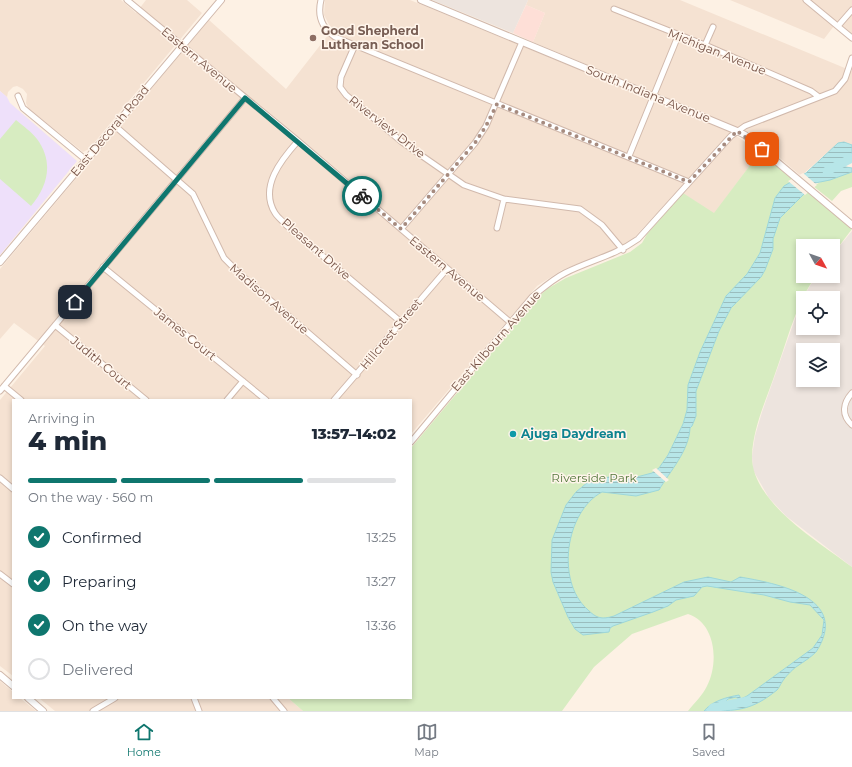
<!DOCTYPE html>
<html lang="en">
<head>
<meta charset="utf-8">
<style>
	:root { --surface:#fff; --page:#f2f2f3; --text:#1f2937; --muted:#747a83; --line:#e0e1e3; --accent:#0f766e }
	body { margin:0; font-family:Montserrat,sans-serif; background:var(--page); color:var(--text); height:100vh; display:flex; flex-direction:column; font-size:15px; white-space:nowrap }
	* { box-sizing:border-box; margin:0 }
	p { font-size:13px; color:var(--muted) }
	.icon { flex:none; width:22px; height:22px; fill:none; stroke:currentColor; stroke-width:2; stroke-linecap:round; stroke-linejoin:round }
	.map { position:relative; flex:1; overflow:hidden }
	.side { position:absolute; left:12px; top:399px; width:400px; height:300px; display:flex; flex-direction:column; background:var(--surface); border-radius:0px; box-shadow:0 2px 6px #0003 }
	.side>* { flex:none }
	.needle { width:26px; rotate:130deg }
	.controls { position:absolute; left:796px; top:239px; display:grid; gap:8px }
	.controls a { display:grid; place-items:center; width:44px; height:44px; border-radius:0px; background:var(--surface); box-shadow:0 2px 6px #0003; font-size:20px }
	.pin { position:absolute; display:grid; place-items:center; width:34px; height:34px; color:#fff; margin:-17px; border-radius:8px; box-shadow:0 2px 6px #0006 }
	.courier { position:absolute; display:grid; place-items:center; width:40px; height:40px; margin:-20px; border:3px solid #0f766e; border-radius:50%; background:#fff; color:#222; box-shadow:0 1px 5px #0007 }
	.overview em { font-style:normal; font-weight:800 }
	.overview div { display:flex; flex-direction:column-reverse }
	.overview { display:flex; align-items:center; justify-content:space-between; height:68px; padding:0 16px }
	h1 { font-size:26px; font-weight:800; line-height:30px }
	.bar { display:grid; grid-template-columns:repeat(4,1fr); gap:6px 4px; align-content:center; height:48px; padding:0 16px }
	.bar i { height:5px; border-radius:3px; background:var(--line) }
	.bar .active { background:var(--accent) }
	.bar p { grid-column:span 4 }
	ol { padding:0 16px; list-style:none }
	li { display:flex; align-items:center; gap:12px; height:44px }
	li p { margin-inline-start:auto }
	li .icon { padding:4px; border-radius:50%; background:var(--accent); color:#fff; stroke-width:4 }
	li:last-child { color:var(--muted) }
	li i { width:22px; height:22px; border:2px solid var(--line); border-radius:50% }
	.dock { display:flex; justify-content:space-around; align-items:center; height:56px; border-top:1px solid var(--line); background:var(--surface); font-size:11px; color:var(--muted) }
	.dock a { display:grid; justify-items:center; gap:2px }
	.dock .active { color:var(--accent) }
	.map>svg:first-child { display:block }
	.residential { fill:#f5e2d2 }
	.commercial { fill:#fedfd7 }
	.industrial { fill:#ede4de; fill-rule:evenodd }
	.education { fill:#eee0fa }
	.green { fill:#d7ecc1 }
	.water { fill:url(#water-rules); stroke:#9dd7da; fill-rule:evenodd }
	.pier { fill:#fdf1e4 }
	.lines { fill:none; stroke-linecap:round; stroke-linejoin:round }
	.river { stroke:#b7e6e8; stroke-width:9 }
	.minor-casing { stroke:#d1b9ac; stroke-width:7 }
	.tertiary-casing { stroke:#d1b9ac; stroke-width:8 }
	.minor { stroke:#fff; stroke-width:5 }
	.tertiary { stroke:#fff; stroke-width:6 }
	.done { stroke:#a68b7f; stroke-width:4; stroke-dasharray:0 7.2 }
	.route { stroke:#0f766e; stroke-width:5 }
	.education-dot { fill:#8d6e63; stroke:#fff5eb; stroke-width:1.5 }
	.culture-dot { fill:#0f9aa8; stroke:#fff5eb; stroke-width:1.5 }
	.labels { text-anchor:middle; stroke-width:3; stroke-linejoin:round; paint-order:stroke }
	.education-label { font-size:12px; font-weight:bold; fill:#785e54; stroke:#fff5eb; text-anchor:start }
	.street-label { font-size:12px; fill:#775448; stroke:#fff5eb }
	.culture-label { font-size:12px; font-weight:bold; fill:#0d838f; stroke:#fff5eb; text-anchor:start }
	.park-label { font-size:12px; fill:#54783c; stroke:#fff5eb }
</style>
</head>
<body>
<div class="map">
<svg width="852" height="711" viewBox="0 0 852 711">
	<defs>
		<pattern id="water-rules" width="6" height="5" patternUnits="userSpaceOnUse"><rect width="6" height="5" fill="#b7e6e8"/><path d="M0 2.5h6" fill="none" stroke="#9abdbe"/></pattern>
	</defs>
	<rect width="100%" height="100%" fill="#fdf1e4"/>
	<!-- residential -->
	<path class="residential" d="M 0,0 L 121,0 L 136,13 L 146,0 L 187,0 L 202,13 L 89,149 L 83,152 L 28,108 L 26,103 L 27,94 L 23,89 L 17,86 L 13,87 L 8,92 L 7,97 L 0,91 Z
		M 325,0 L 410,0 L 729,131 L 760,152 L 714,214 L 678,190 L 631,241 L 611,251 L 562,270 L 537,286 L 411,434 L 411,400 L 13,400 L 13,676 L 0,666 L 0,400 L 45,346 L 14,323 L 0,339 L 0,269 L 209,20 L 286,89 L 332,30 L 324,15 Z
		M 528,0 L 680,0 L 852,71 L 852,145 L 844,142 L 829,151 L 801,176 L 750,133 L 533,42 L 545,13 L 526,5 Z
		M 730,0 L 852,0 L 852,35 L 837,22 L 824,39 Z
		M 0,681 L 13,692 L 13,698 L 20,698 L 36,711 L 0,711 Z
		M 39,698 L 288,698 L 303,711 L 55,711 Z"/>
	<!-- commercial -->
	<path class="commercial" d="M 526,5 L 545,13 L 533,42 L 513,33 Z"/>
	<!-- industrial -->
	<path class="industrial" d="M 432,0 L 528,0 L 513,33 Z
		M 852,231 L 852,567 L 786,516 L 769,498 L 753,470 L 752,456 L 755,436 L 762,412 L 802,299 L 816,276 L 833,276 L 833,254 ZM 803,298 L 833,298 L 833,328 L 803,328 ZM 803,350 L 833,350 L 833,380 L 803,380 Z"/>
	<!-- education -->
	<path class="education" d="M 0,91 L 7,97 L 10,103 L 77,161 L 0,255 Z"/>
	<!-- green -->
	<path class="green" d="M 16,120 C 23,126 32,132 37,139 C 54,162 48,186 31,206 L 0,179 L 0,139 Z
		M 760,152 L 852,229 L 833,254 L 833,246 L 803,246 L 803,276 L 816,276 C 796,303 788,339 776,371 C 767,398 753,427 752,456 C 751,502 819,542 852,567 L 852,711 L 688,711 C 694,703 703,695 707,686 C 719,663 716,623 688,614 L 632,634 L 594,667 L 562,711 L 303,711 L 288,698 L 411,698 L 411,448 L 534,301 L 547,289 L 566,278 L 630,252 L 642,243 L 647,234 L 683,193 L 714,213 Z
		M 852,170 L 852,187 L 841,191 L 832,201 L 813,186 L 832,176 Z"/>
	<!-- water -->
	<path class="water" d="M 844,142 L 852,145 L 852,160 L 843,160 L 834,165 L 852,168 L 852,172 L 830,180 L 815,183 L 780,218 L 773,239 L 773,249 L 765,270 L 761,277 L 731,308 L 719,331 L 696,391 L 696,416 L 692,426 L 690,428 C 689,451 670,471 659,490 L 636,496 L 602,492 C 565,512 556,581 587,609 C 596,618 601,620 614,616 L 684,582 L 708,577 L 731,582 L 740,577 C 775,583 852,597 816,652 C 810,658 803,662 796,667 C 792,670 785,677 782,682 C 780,685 779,688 777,690 C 751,711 737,711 704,711 C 712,701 727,697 739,695 L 741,699 L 747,696 L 813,648 L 822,635 L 824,620 L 810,605 L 790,602 L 764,595 L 707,586 L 702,587 L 694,596 L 676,600 L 668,606 L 653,612 L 613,626 L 610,628 L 609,632 L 583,635 L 575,629 L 568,617 L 553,582 L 551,572 L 552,540 L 566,505 L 576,492 L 588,482 L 613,476 L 629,479 L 652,473 L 659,468 L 668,455 L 683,424 L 687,410 L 688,385 L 700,352 L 726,296 L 747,274 L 760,253 L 775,198 L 784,186 L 806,173 L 838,143 ZM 736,697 L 740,700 L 737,704 L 726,706 L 724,703 L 728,699 Z"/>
	<!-- pier -->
	<path class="pier" d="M 803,173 L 817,185 L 805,195 L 788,181 Z
		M 656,468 L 669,480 L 666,482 L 652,470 Z"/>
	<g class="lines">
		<!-- river -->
		<path class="river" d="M 827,171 L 852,158
			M 711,711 L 713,708 L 748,701"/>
		<defs>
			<path id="minor" d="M 127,0 L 298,141 L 510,322
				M 321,0 C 317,16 322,28 335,37 L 689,182
				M 806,0 L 852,38
				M 614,9 L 705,45 L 811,91 L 819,97
				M 838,26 L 852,10
				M 355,45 L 341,77 L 340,87 L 346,95 L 402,142 L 464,185 L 504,199 L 580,209 L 602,225 L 623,250
				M 705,45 L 713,27
				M 18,96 L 23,108 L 86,160
				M 115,126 L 193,194 L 224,258 L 240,274 L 357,375
				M 298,141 C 281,160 259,187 275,213 C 278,218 283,221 286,225 L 401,322
				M 629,156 L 678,36
				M 497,228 L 504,199
				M 401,229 L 475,143 L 486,126 L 522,42
				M 103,267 L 266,400
				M 55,325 L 146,400
				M 4,386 L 21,400
				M 0,391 L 245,98
				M 852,393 C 843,403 841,415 852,425
				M 227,400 L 243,381
				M 334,400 L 447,269
				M 411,442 L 532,297 C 543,288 553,279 565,273 C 591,260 614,256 638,239 L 731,136 L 745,126 L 835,91 L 845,79 L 852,58
				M 0,478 L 13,489
				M 0,574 L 13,584
				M 194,698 L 199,711
				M 273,698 L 284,711
				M 93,711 L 115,698"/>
			<path id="tertiary" d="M 421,0 L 737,131 L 745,135 L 852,225
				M 0,262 L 221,0
				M 0,675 L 13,686
				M 28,698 L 43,711"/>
		</defs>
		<!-- minor casing -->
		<use href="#minor" class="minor-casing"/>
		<!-- tertiary casing -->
		<use href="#tertiary" class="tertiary-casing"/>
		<!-- minor -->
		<use href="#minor" class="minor"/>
		<!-- tertiary -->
		<use href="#tertiary" class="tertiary"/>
	</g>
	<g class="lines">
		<!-- done -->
		<path class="done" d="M 362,196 L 401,229 L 475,143 L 486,126 L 497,104 L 689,182 L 737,131 L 762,149"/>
		<!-- route -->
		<path class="route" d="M 75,302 L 245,98 L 362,196"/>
	</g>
	<!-- markers -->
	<circle class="education-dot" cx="313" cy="38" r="4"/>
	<circle class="culture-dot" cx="513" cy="434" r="4"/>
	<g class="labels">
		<!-- education labels -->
		<g class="education-label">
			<text x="321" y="35">Good Shepherd<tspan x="321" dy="14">Lutheran School</tspan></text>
		</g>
		<!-- street labels -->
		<g class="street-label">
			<text transform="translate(717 52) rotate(22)" y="4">Michigan Avenue</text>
			<text transform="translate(199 60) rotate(40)" y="4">Eastern Avenue</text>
			<text transform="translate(648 94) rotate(22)" y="4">South Indiana Avenue</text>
			<text transform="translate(387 127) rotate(38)" y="4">Riverview Drive</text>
			<text transform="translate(110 131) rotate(-50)" y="4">East Decorah Road</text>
			<text transform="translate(316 249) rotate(41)" y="4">Pleasant Drive</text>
			<text transform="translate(447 269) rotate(40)" y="4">Eastern Avenue</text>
			<text transform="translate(269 299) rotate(41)" y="4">Madison Avenue</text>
			<text transform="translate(185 334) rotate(39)" y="4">James Court</text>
			<text transform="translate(391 334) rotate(-50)" y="4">Hillcrest Street</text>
			<text transform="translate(496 341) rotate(-49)" y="4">East Kilbourn Avenue</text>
			<text transform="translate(101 363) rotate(40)" y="4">Judith Court</text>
		</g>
		<!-- culture labels -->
		<g class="culture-label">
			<text x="521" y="438">Ajuga Daydream</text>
		</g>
		<!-- park labels -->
		<g class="park-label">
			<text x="594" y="482">Riverside Park</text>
		</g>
	</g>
</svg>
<div class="controls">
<a><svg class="needle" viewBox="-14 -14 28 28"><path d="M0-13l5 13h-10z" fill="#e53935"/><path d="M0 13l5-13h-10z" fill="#747a83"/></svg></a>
<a><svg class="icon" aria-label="locate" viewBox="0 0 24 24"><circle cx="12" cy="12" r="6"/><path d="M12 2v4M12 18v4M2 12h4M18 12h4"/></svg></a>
<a><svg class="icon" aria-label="layers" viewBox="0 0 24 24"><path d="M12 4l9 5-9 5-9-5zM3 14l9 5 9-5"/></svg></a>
</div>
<div class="pin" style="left:762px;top:149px;background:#ea580c"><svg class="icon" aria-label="bag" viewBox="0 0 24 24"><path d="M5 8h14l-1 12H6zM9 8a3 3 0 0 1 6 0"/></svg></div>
<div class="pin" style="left:75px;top:302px;background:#1f2937"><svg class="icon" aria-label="home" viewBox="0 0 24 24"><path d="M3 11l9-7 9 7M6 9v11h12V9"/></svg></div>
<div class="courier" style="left:362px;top:196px"><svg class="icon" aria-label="bike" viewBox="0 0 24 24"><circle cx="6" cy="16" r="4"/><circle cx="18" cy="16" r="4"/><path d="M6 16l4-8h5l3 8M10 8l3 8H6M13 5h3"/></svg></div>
<section class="side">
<div class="overview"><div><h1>4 min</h1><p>Arriving in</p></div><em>13:57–14:02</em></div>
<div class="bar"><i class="active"></i><i class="active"></i><i class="active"></i><i></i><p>On the way · 560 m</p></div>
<ol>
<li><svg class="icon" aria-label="check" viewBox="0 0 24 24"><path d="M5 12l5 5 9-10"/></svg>Confirmed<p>13:25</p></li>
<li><svg class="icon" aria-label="check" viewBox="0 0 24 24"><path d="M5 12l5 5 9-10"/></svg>Preparing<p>13:27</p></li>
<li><svg class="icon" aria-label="check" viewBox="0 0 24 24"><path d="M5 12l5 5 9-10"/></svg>On the way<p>13:36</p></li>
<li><i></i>Delivered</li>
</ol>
</section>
</div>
<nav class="dock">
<a class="active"><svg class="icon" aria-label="home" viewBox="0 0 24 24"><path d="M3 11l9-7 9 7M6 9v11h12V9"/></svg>Home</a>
<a><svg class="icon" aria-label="map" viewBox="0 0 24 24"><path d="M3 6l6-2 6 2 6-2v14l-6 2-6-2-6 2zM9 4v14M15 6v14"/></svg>Map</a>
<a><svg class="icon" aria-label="saved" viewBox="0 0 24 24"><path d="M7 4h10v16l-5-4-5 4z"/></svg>Saved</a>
</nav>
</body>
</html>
